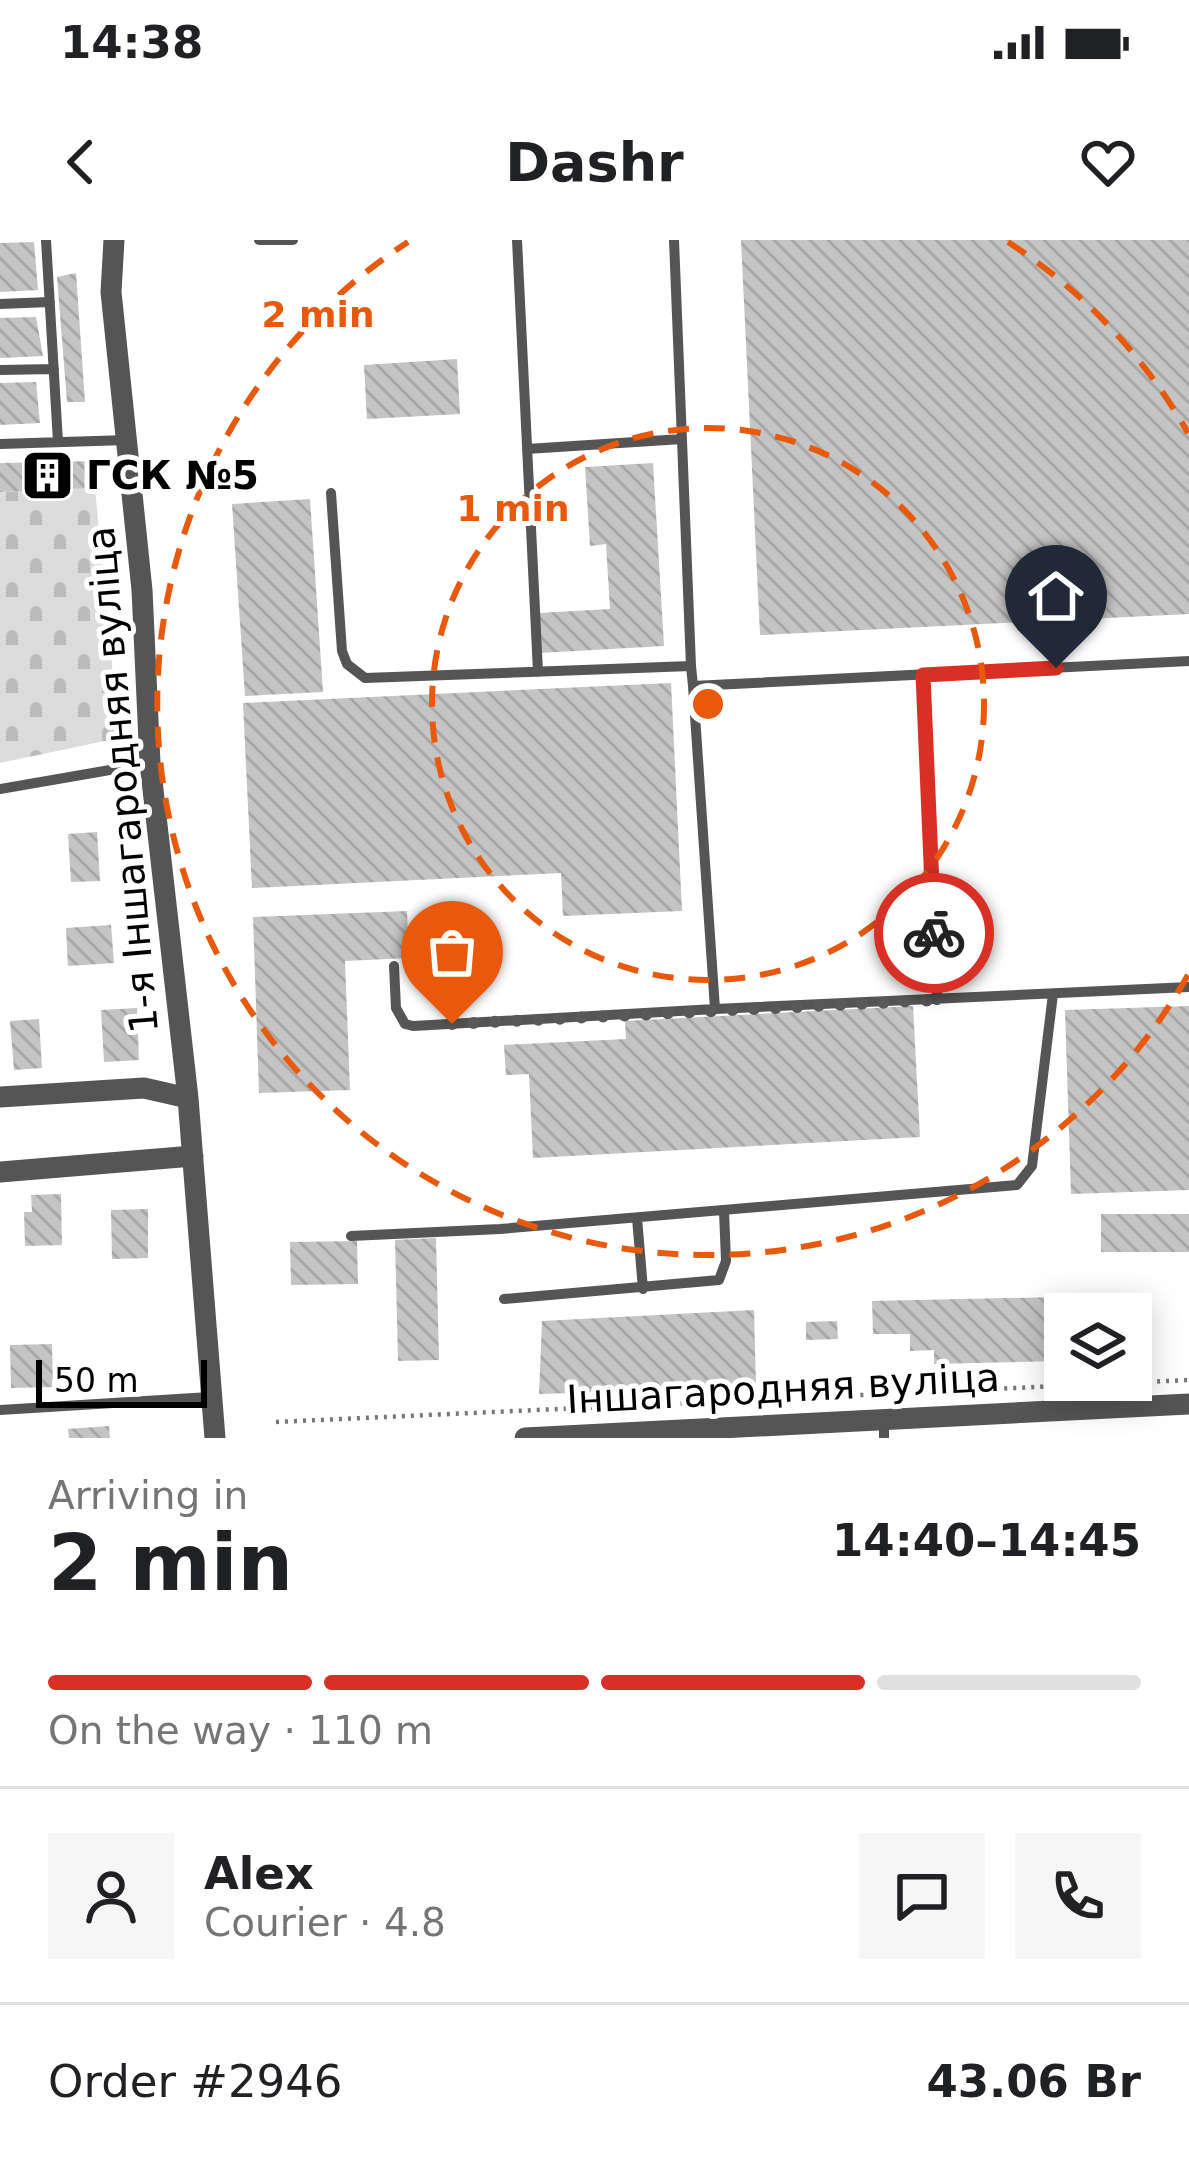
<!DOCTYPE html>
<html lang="en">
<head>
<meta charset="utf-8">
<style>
	:root { --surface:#fff; --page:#f6f6f6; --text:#202124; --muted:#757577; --line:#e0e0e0; --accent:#d93025 }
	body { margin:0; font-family:"DejaVu Sans",sans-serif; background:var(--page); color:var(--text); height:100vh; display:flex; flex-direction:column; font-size:45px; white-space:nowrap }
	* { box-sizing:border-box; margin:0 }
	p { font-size:39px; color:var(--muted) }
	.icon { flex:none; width:66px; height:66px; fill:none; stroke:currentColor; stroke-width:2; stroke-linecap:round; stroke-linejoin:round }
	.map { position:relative; height:1198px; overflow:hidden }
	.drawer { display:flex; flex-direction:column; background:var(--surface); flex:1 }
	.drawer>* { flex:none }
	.buttons { position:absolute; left:1044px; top:1053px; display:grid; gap:24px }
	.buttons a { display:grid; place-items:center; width:108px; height:108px; border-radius:0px; background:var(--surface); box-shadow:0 6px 30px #0003; font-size:60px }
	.scale { position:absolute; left:36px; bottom:30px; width:171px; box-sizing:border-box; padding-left:12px; border:6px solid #000; border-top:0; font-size:33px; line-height:42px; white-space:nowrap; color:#000; -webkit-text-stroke:9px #fff; paint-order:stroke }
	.pin { position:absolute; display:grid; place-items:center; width:102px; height:102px; color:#fff; margin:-123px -51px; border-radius:50% 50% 50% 0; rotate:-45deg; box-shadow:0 0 12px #0007 }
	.pin .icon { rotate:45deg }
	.courier { position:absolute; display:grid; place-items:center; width:120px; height:120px; margin:-60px; border:9px solid #d93025; border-radius:50%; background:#fff; color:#222; box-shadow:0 3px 15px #0007 }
	.summary em { font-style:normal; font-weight:700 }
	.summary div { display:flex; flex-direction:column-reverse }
	.summary { display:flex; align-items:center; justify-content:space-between; height:204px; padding:0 48px }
	h1 { font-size:78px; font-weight:700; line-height:90px }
	.bar { display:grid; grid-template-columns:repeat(4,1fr); gap:18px 12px; align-content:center; height:144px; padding:0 48px }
	.bar i { height:15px; border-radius:9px; background:var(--line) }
	.bar .active { background:var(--accent) }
	.bar p { grid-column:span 4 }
	.line { display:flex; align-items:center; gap:30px; padding:0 48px; border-top:3px solid var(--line) }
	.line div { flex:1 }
	.round { display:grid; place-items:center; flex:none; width:126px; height:126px; border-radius:0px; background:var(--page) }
	.status { display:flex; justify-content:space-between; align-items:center; height:84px; padding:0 60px; background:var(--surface); direction:ltr }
	.status svg { height:33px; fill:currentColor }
	header { display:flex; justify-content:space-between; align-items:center; height:156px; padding:0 48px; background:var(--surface); font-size:54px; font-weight:700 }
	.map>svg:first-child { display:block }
	.cemetery { fill:url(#cemetery-stones) }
	.building { fill:url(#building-back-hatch) }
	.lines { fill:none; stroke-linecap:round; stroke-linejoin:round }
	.path { stroke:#777; stroke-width:4.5; stroke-dasharray:3 6; stroke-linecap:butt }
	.lane { stroke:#555; stroke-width:10 }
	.street { stroke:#555; stroke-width:21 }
	.done { stroke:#595959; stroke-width:12; stroke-dasharray:0 21.6 }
	.route { stroke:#d93025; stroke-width:15 }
	.ring { fill:none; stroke:#e8590c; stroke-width:6; stroke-dasharray:21 15 }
	.labels { text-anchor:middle; stroke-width:10; stroke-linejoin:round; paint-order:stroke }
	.poi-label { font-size:39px; font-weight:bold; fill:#000; stroke:#fff; text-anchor:start }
	.street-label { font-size:39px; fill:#000; stroke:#fff }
	.centre { fill:#e8590c; stroke:#fff; stroke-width:6 }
	.ring-label { font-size:36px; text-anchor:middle; font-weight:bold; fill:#e8590c; stroke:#fff; stroke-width:10; stroke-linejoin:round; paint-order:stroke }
</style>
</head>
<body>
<div class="status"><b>14:38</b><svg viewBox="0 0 49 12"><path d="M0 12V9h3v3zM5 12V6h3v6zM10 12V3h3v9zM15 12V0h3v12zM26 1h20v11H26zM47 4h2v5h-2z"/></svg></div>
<header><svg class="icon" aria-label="back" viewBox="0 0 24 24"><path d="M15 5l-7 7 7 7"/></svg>Dashr<svg class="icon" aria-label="heart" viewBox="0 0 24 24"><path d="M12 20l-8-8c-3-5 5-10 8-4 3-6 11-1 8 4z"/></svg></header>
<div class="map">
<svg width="1189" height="1198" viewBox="0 0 1189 1198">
	<defs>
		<pattern id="cemetery-stones" width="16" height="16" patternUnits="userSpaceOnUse" patternTransform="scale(3)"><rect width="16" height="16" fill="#dcdcdc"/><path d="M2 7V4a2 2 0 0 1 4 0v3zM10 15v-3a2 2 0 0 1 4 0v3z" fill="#bbb"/></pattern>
		<pattern id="building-back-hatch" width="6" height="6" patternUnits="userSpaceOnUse" patternTransform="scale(3)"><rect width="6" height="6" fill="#c4c4c4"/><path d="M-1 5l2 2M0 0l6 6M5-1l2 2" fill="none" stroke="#a7a7a7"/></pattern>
	</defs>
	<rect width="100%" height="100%" fill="#fff"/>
	<!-- cemetery -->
	<path class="cemetery" d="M 95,248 L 119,498 L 0,523 L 0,252 Z"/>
	<!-- building -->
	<path class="building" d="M 741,0 L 1189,0 L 1189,374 L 760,395 Z
		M 34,2 L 38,50 L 0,52 L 0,3 Z
		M 76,33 L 85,162 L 67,162 L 57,37 Z
		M 36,77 L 43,116 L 0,118 L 0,78 Z
		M 457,119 L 460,174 L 367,179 L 364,125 Z
		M 36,142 L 40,183 L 0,185 L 0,143 Z
		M 94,221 L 95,248 L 0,252 L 0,223 Z
		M 653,223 L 664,406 L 540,413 L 538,373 L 610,369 L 606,304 L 590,306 L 585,227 Z
		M 310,259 L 323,452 L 245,456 L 232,264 Z
		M 671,443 L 682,671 L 563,676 L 561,633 L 252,648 L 243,463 Z
		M 97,592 L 100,641 L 71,642 L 68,594 Z
		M 407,671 L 409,718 L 345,721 L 350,850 L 259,853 L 253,677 Z
		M 111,685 L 114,723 L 68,726 L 66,688 Z
		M 913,766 L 920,897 L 533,918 L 529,834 L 506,835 L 504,805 L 626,799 L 625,781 Z
		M 1189,766 L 1189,950 L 1071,954 L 1065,770 Z
		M 137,768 L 139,820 L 104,822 L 101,770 Z
		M 39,779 L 42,828 L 14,830 L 10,781 Z
		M 61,954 L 62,1005 L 25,1006 L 24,972 L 32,972 L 31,955 Z
		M 148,969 L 148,1018 L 112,1019 L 111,970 Z
		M 1101,974 L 1189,974 L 1189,1012 L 1101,1012 Z
		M 436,998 L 439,1120 L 398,1121 L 395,1000 Z
		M 357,1001 L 358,1044 L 291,1045 L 290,1002 Z
		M 1058,1057 L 1059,1121 L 934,1124 L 934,1110 L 910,1111 L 910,1094 L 873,1094 L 872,1061 Z
		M 754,1070 L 756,1147 L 539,1154 L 542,1081 Z
		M 837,1081 L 838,1099 L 806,1100 L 806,1082 Z
		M 52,1104 L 53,1147 L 11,1148 L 10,1105 Z
		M 109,1186 L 110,1198 L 69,1198 L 68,1189 Z"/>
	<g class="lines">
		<!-- path -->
		<path class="path" d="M 276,1182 L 1189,1140"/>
		<!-- lane -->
		<path class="lane" d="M 46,0 L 58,202
			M 259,0 L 293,0
			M 517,0 L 538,432
			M 674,0 L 691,426
			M 0,64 L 50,62
			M 0,130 L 54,129
			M 0,204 L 127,200
			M 527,209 L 682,199
			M 331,253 L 342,411 L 347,424 L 365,438 L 691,426 L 693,446
			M 923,435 L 937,760
			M 0,549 L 150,523
			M 394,726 L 396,768 L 405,784 L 413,786 L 715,769 L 693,446 L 1189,421
			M 715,769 L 1189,747
			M 637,978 L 643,1049
			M 351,996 L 500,989 L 1017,945 L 1032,926 L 1053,754
			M 504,1059 L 719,1040 L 726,1021 L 724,971
			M 0,1170 L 210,1157
			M 884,1179 L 884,1198"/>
		<!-- street -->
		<path class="street" d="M 114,0 L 111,52 L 142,350 L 150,523 L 188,858 L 215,1198
			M 0,857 L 144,848 L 188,858
			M 0,932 L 193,916
			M 525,1198 L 1189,1164"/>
	</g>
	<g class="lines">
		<!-- done -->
		<path class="done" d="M 452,784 L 937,760 L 934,693"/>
		<!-- route -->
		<path class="route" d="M 934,693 L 923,435 L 1056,428"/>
	</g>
	<!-- distance rings -->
	<g class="ring">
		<circle cx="708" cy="464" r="276"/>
		<path d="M1188 735A551 551 0 1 1 408 2M1008 2A551 551 0 0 1 1188 193"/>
	</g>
	<!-- icons -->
	<defs>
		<symbol id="building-square" viewBox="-11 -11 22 22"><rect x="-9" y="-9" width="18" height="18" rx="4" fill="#000" stroke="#fff"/><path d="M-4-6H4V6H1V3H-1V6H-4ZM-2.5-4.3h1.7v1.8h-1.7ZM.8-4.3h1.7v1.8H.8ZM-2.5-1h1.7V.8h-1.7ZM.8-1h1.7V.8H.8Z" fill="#fff"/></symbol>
	</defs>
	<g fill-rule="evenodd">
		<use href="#building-square" x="18" y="206" width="59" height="59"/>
	</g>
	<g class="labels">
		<!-- poi labels -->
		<g class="poi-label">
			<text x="86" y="249">ГСК №5</text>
		</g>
		<!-- street labels -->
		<g class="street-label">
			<text transform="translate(122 540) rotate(-95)" y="14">1-я Іншагародняя вуліца</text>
			<text transform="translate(783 1148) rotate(-3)" y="14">Іншагародняя вуліца</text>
		</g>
	</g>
	<circle cx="708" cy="464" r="18" class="centre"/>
	<g class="ring-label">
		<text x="318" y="87">2 min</text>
		<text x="513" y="281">1 min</text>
	</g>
</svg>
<div class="buttons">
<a><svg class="icon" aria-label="layers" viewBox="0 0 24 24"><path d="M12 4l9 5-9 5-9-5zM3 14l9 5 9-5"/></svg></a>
</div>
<div class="scale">50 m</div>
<div class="pin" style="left:452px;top:784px;background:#ea580c"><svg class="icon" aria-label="bag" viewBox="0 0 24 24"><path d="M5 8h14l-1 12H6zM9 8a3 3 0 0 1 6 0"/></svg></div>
<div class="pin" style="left:1056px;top:428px;background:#1f2937"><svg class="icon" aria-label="home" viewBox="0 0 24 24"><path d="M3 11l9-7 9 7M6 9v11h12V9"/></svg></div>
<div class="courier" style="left:934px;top:693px"><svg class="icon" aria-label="bike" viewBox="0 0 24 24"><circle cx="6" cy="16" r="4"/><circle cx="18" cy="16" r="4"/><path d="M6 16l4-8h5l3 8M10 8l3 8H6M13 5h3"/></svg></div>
</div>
<section class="drawer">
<div class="summary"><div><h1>2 min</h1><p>Arriving in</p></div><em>14:40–14:45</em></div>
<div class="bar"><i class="active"></i><i class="active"></i><i class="active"></i><i></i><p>On the way · 110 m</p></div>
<div class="line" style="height:216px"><a class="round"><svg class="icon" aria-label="person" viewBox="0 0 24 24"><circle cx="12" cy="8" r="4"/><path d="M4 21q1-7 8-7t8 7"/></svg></a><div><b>Alex</b><p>Courier · 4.8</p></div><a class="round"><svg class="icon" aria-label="chat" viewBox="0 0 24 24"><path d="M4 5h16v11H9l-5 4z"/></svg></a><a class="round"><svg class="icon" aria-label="phone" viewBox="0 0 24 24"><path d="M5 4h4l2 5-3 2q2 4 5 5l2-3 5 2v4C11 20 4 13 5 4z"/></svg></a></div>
<div class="line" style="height:156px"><div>Order #2946</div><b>43.06 Br</b></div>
</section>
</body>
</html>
